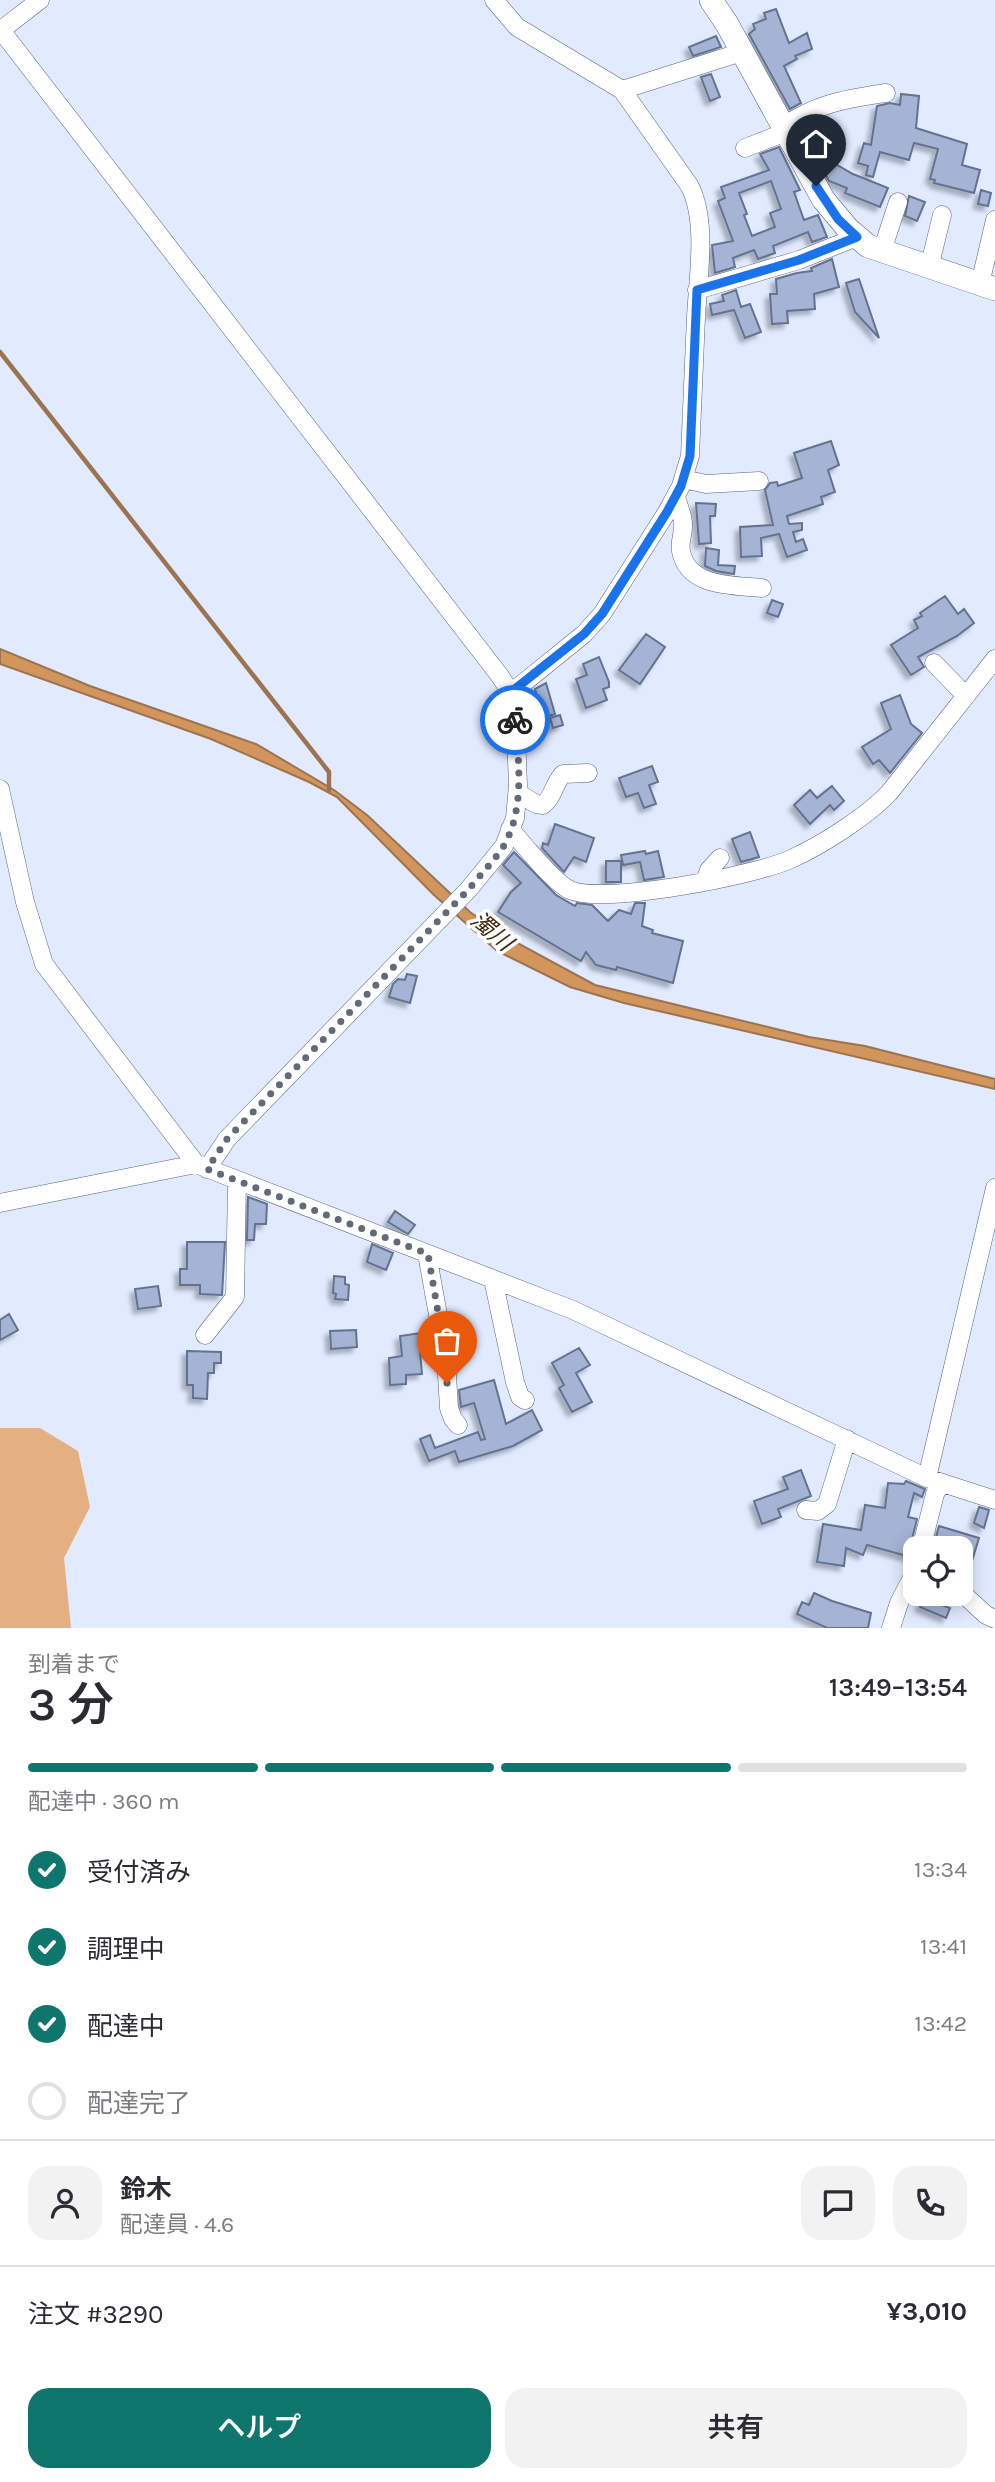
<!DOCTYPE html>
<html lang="ja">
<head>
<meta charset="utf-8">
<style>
	:root { --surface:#fff; --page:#f2f2f3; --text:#2b2b33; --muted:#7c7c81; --line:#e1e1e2; --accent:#0f766e }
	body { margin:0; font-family:Karla,"Noto Sans JP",sans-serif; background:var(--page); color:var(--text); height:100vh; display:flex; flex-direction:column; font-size:26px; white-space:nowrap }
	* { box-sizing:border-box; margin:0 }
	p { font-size:23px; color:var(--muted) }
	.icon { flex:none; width:38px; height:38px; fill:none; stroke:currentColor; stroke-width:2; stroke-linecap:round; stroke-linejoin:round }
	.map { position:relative; height:1628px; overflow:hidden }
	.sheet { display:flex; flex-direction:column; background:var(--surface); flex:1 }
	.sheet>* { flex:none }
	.buttons { position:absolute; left:903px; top:1536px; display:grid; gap:14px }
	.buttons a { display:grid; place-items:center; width:70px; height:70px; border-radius:14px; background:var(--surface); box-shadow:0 4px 18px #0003; font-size:35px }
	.pin { position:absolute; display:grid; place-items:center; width:60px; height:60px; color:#fff; margin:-72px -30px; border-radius:50% 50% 50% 0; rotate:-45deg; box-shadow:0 0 7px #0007 }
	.pin .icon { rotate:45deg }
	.courier { position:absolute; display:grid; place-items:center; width:70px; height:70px; margin:-35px; border:5px solid #1a73e8; border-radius:50%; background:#fff; color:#222; box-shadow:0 2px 9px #0007 }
	.summary em { font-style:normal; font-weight:600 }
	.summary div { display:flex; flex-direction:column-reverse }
	.summary { display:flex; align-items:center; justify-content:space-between; height:119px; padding:0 28px }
	h1 { font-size:46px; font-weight:600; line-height:52px }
	.bar { display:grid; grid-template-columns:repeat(4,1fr); gap:10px 7px; align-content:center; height:84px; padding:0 28px }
	.bar i { height:9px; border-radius:5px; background:var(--line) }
	.bar .on { background:var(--accent) }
	.bar p { grid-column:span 4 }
	.line { display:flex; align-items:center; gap:18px; padding:0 28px; border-top:2px solid var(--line) }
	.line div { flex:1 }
	.round { display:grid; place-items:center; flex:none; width:74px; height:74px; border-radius:21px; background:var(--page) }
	ol { padding:0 28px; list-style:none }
	li { display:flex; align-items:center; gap:21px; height:77px }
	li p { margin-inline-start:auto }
	li .icon { padding:7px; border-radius:50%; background:var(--accent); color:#fff; stroke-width:4 }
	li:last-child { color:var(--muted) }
	li i { width:38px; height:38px; border:4px solid var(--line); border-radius:50% }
	.primary-button { display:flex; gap:14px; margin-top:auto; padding:14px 28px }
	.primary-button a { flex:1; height:80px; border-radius:21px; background:var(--accent); color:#fff; font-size:28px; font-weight:600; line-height:80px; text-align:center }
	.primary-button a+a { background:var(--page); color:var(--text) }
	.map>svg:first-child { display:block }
	.green { fill:#e5b081 }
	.water { fill:#d2955c; stroke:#9c734f; stroke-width:2 }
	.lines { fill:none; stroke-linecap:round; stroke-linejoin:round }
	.stream { stroke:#9c734f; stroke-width:4.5 }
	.building { fill:#a5b4d4; stroke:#647290; stroke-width:2; fill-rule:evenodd; filter:url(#shadow) }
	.minor-casing { stroke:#566380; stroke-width:19 }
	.major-casing { stroke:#566380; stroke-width:24 }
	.minor { stroke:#fff; stroke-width:18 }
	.major { stroke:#fff; stroke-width:23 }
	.done { stroke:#626978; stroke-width:7; stroke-dasharray:0 12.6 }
	.route { stroke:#1a73e8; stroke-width:9 }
	.labels { text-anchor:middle; stroke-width:7; stroke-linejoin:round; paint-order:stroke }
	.water-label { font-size:23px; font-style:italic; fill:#41280f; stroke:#fff }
</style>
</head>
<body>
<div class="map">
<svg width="995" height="1628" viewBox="0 0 995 1628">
	<defs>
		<filter id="shadow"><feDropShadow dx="-4.5" dy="4.5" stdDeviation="2" flood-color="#0004"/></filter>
	</defs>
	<rect width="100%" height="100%" fill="#e1eaff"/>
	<!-- green -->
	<path class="green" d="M 0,1428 L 40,1428 L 78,1451 L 90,1507 L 64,1558 L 71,1628 L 0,1628 Z"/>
	<!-- water -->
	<path class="water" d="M 0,649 L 90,686 L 256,744 L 334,790 L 367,815 L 470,912 L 501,934 L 595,985 L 809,1037 L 865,1046 L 995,1079 L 995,1089 L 624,1003 L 570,987 L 497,951 L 434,895 L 337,797 L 309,782 L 211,739 L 0,664 Z"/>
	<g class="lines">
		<!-- stream -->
		<path class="stream" d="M 0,352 L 329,772 L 329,790"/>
	</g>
	<!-- building -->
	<path class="building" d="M 776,9 L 789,43 L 807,33 L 812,49 L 795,56 L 797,59 L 784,66 L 801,103 L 790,109 L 749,34 L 755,29 L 753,24 L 766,19 L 764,13 Z
		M 716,36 L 721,47 L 693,56 L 689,47 Z
		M 711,74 L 720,97 L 710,101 L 701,77 Z
		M 901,94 L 919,96 L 916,128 L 967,144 L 962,165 L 980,170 L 974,193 L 934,183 L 935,180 L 930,179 L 938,149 L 914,143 L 909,160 L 880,152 L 873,177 L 866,175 L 868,166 L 858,163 L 864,143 L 871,145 L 877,106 L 890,103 L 900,105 Z
		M 818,120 L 834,163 L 853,174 L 888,188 L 880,207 L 845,193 L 847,188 L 829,181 L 812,149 L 805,131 L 803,133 L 801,129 Z
		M 779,147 L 800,190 L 794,192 L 804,220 L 818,215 L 827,237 L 812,242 L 808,232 L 773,246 L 775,253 L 758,259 L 754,250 L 733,258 L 735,267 L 715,273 L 712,245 L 733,241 L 718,201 L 725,198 L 721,187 L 769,170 L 760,154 ZM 771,181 L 781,209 L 770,213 L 775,227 L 752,236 L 744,215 L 747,214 L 739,193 Z
		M 981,190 L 991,193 L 988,206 L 978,204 Z
		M 909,196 L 925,202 L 917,221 L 905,216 Z
		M 832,259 L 839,287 L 814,294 L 815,309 L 787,311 L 788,323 L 772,324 L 770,294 L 777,294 L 776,279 L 797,273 L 812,271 L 811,268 Z
		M 859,279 L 879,338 L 855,312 L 846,283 Z
		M 736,290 L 741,307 L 750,304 L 761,332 L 745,338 L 734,310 L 712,315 L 710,304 L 724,301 L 722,295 Z
		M 831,441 L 839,465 L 828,470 L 835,492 L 821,497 L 823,504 L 787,516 L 789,524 L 802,523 L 802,530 L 793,532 L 796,542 L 803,539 L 807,550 L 787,557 L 779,534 L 761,538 L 762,556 L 741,557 L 740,527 L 773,525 L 765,490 L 770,483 L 777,482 L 778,486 L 802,478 L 794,453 Z
		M 696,503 L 716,504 L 715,516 L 710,516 L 711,543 L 699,544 Z
		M 706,548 L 719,550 L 718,565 L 735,566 L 734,574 L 716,571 L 705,566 Z
		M 945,596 L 958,614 L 964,609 L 974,623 L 957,636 L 918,657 L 924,667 L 911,675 L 891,645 L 918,628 L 914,620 L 922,616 L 920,613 Z
		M 772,600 L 783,604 L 778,617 L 767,613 Z
		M 646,634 L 665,647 L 640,684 L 619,670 Z
		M 599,657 L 609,682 L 609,687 L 603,689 L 607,700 L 586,708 L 576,679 L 587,675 L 583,664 Z
		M 546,683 L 555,714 L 534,720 L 527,695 L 536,692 L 535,689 Z
		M 900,695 L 911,724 L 922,733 L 890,773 L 879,760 L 873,764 L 862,747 L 891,729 L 881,703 Z
		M 560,715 L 563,725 L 553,728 L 550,718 Z
		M 652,766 L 658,782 L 649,785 L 656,804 L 644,808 L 638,793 L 626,797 L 619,778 Z
		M 832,786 L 844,801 L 834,810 L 830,805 L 810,824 L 794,805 L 810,790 L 817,798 Z
		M 555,824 L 594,838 L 586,862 L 574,857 L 564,872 L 542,848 L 543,843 L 548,845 Z
		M 750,832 L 759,857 L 741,862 L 732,839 Z
		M 645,851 L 646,854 L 658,851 L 664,877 L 644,880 L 640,862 L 623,865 L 621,855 Z
		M 514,852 L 556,895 L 575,906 L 577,903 L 592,905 L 608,921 L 619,910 L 631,914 L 635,903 L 645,903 L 642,926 L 653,930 L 652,933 L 683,941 L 673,983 L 617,967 L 616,970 L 596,965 L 586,952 L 581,961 L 498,912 L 511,892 L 521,883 L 503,865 Z
		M 606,861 L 621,861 L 621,882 L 606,882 Z
		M 407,974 L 417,976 L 410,1003 L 389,997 L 393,984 L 398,979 L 405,980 Z
		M 248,1197 L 267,1204 L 266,1224 L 255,1224 L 254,1240 L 247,1240 Z
		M 395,1211 L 415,1225 L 408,1234 L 388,1222 Z
		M 187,1242 L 225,1242 L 222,1295 L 200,1294 L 200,1285 L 180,1285 L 180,1269 L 187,1269 Z
		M 372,1244 L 393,1253 L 386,1270 L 367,1262 Z
		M 334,1276 L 345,1277 L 345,1284 L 349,1285 L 348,1300 L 335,1299 L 336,1294 L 333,1293 Z
		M 158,1286 L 161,1306 L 138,1309 L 135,1289 Z
		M 9,1314 L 18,1330 L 0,1340 L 0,1320 Z
		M 463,1323 L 467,1338 L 456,1341 L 458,1346 L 455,1346 L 451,1325 Z
		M 356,1330 L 357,1347 L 331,1349 L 330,1331 Z
		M 428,1332 L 430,1332 L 433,1350 L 420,1352 L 422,1374 L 406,1375 L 406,1384 L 390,1385 L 389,1358 L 402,1356 L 400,1336 Z
		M 579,1348 L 590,1365 L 576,1373 L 592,1402 L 572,1412 L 559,1388 L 564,1385 L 552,1363 Z
		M 187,1351 L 221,1352 L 221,1363 L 214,1363 L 214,1373 L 208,1373 L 207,1399 L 193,1398 L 193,1385 L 187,1385 Z
		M 494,1380 L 506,1424 L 532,1410 L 542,1430 L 513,1446 L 459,1462 L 455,1451 L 429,1461 L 420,1439 L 430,1435 L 435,1448 L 478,1432 L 481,1440 L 485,1439 L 474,1403 L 461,1407 L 459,1390 Z
		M 801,1470 L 811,1496 L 778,1509 L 781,1517 L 762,1524 L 754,1501 L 788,1489 L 783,1477 Z
		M 906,1481 L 925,1489 L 922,1497 L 914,1493 L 908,1517 L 917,1519 L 910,1547 L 914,1558 L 867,1545 L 863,1555 L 846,1548 L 844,1566 L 817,1562 L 823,1524 L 861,1530 L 865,1505 L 885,1508 L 888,1483 L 904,1484 Z
		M 979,1507 L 989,1510 L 984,1528 L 974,1523 Z
		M 939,1526 L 979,1538 L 972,1561 L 969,1560 L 961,1579 L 961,1549 L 933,1549 Z
		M 814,1593 L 832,1601 L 871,1613 L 868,1628 L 827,1628 L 797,1614 L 802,1602 L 809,1605 Z
		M 923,1598 L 950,1608 L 946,1618 L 920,1607 Z"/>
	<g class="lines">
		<defs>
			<path id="minor" d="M 494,0 L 517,27 L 622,90 L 689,185 C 708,219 698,278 696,317 C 694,363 692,410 690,456 L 681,486 L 667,512 L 602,614 L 584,634 L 511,693
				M 0,29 L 500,676 L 512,695 L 516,736 L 518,785 L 515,818 L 504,846 L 469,889 L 227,1139 L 207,1169
				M 0,31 L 40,0
				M 622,90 L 742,52
				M 783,127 C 816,103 847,99 886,93
				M 745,148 L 786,132
				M 882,251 L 898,202
				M 929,268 L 942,215
				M 980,284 L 995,220
				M 697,290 L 799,260 L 857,237
				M 684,479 L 706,484 L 759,481
				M 676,497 C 678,505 683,515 683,524 C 684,533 679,541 681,551 C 688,588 733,585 762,588
				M 934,663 L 966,696
				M 0,789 L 25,902 L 44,964 L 196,1164 L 573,1310 L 927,1478 L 995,1500
				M 518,793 L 536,804 L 543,805 C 553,798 554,783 563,774 L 588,773
				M 510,829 C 523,844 554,883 570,890 C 604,905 757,875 791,859 C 822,845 866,817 889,793 L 995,659
				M 705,881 L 709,870 L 720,858
				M 0,1203 L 196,1164
				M 427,1254 L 446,1359 L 449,1408 L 453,1419 L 458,1425
				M 493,1279 L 515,1382 L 520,1397 L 525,1400
				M 205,1335 L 235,1297 L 237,1181
				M 927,1478 L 995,1188
				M 806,1510 L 818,1511 L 827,1504 L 847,1439
				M 921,1549 L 935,1494 L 941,1483
				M 961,1592 L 986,1615 L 995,1619
				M 891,1628 L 899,1603 L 915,1572"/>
			<path id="major" d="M 711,0 L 727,24 L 823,199 L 848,229 L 868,246 L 995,289"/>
		</defs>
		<!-- minor casing -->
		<use href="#minor" class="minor-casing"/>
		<!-- major casing -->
		<use href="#major" class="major-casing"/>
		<!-- minor -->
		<use href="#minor" class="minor"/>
		<!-- major -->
		<use href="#major" class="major"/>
	</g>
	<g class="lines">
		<!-- done -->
		<path class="done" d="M 447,1383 L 446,1359 L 428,1254 L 207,1169 L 227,1139 L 469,889 C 480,875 493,862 503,847 C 525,811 519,760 515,720"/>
		<!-- route -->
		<path class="route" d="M 515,720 L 510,693 L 584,634 L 602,614 L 667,512 L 681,486 L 690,456 L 697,290 L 799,260 L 857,237 L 838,219 L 816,186"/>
	</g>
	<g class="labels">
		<!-- water labels -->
		<g class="water-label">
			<text transform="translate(492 931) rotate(40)" y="8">濁川</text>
		</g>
	</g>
</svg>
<div class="buttons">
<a><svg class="icon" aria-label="locate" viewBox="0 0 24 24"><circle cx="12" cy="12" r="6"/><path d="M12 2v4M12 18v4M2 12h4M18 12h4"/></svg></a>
</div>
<div class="pin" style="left:447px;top:1383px;background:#ea580c"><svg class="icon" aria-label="bag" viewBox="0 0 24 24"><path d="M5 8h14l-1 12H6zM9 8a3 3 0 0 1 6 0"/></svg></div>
<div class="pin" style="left:816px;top:186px;background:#1f2937"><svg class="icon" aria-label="home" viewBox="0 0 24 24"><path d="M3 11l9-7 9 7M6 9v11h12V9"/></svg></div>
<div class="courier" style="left:515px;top:720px"><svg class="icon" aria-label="bike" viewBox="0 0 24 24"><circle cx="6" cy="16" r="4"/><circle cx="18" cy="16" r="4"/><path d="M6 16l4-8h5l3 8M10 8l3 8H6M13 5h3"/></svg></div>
</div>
<section class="sheet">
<div class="summary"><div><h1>3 分</h1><p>到着まで</p></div><em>13:49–13:54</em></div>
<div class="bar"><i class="on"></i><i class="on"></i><i class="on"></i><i></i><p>配達中 · 360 m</p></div>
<ol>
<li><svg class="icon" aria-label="check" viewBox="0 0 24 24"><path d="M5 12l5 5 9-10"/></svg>受付済み<p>13:34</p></li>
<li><svg class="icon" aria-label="check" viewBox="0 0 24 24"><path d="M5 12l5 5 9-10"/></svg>調理中<p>13:41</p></li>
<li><svg class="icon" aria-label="check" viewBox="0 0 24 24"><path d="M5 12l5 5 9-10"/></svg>配達中<p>13:42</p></li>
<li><i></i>配達完了</li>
</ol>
<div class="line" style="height:126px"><a class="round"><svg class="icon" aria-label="person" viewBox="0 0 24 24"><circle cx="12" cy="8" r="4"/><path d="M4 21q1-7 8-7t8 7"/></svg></a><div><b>鈴木</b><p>配達員 · 4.6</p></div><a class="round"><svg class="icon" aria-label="chat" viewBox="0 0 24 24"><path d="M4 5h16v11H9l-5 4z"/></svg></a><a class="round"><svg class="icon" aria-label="phone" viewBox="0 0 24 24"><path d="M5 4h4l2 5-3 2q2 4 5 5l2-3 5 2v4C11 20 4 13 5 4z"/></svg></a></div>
<div class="line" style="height:91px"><div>注文 #3290</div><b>¥3,010</b></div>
<div class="primary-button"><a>ヘルプ</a><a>共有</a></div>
</section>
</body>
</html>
